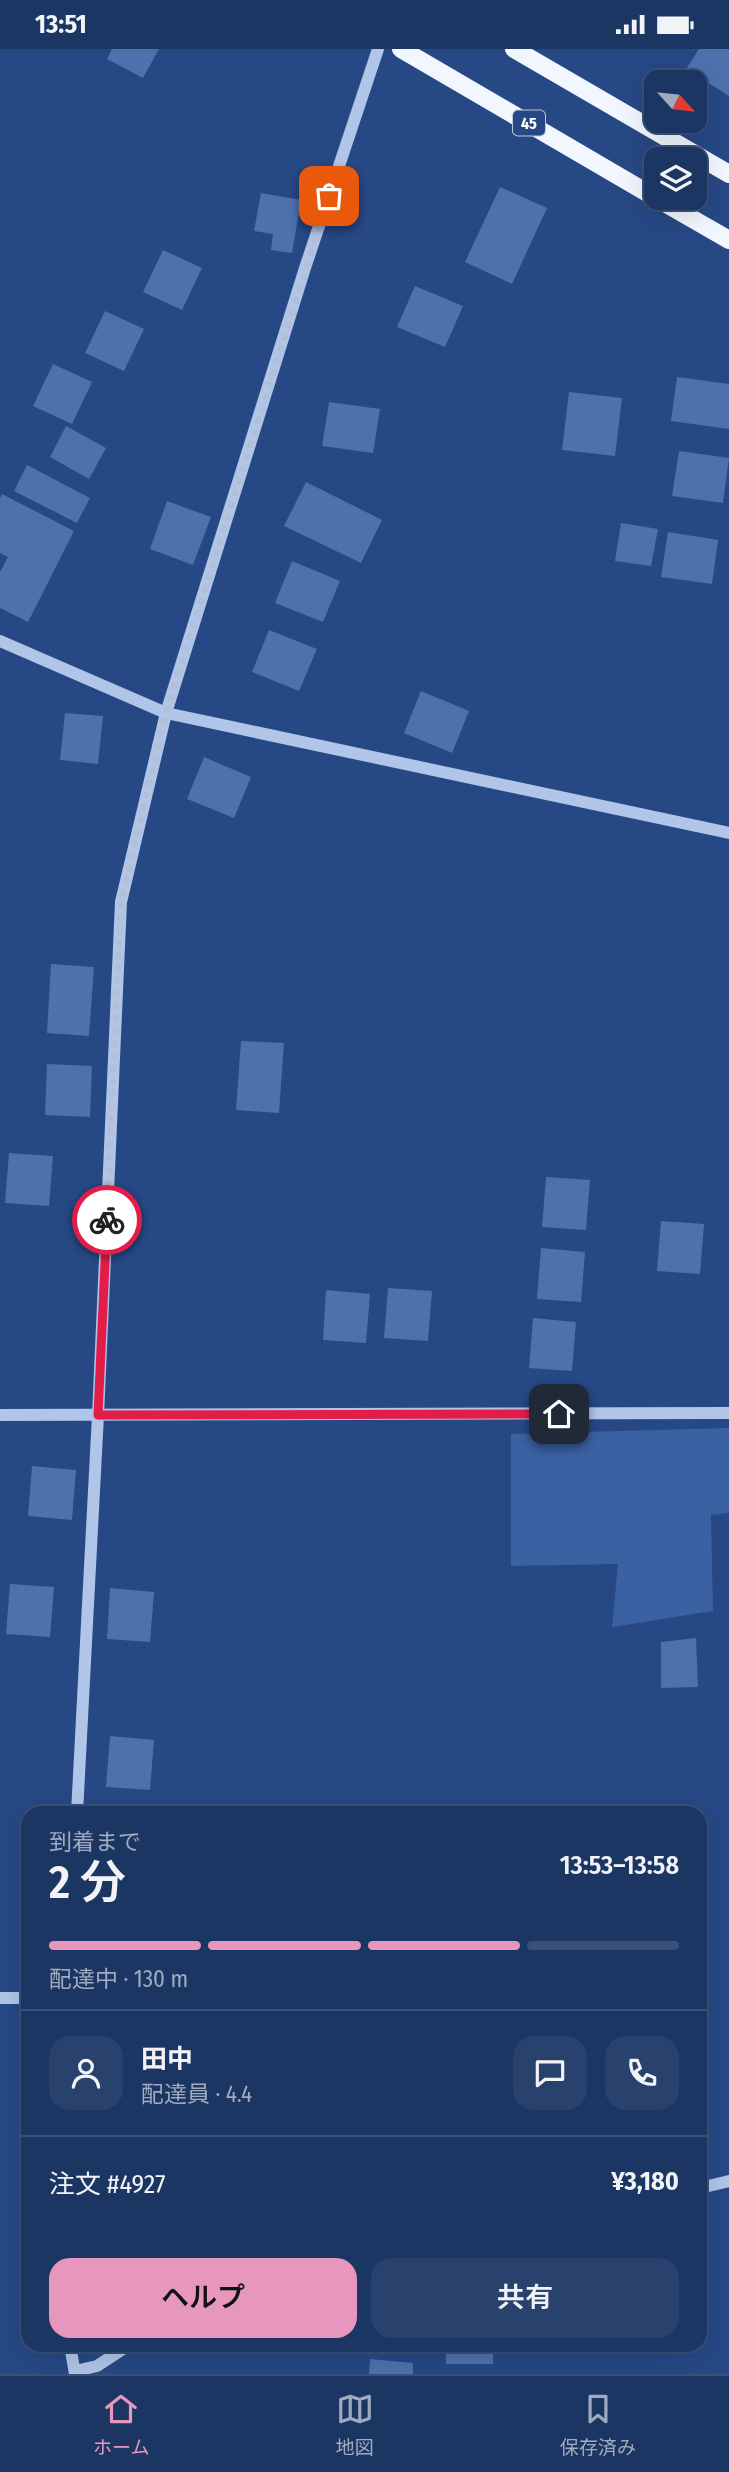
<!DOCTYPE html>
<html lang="ja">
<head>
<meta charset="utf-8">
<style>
	:root { --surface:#1c3664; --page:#29416d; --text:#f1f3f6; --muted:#a0abbf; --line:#3a5078; --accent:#e797bd }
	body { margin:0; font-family:"Fira Sans Condensed","Noto Sans JP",sans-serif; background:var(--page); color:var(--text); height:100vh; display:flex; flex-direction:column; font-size:26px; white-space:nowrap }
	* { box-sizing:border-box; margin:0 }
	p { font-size:23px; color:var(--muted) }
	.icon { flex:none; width:38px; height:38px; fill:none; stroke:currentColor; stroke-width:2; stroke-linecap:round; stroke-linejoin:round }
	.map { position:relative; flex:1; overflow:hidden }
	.drawer { position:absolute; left:21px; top:1757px; width:686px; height:546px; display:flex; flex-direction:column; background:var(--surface); border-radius:21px; box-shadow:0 7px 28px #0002,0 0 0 2px var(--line) }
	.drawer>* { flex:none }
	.needle { width:46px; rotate:117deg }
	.fabs { position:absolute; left:644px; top:21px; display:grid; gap:14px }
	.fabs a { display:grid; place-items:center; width:63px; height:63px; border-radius:14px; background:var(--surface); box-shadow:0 7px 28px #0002,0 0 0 2px var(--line); font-size:35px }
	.pin { position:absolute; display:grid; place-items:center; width:60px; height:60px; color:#fff; margin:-30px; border-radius:14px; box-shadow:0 4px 10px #0006 }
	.courier { position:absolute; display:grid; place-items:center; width:70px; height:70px; margin:-35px; border:5px solid #e11d48; border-radius:50%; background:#fff; color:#222; box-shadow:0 2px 9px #0007 }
	.head em { font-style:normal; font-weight:600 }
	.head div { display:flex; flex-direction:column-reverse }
	.head { display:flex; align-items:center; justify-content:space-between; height:119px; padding:0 28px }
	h1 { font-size:46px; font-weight:600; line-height:52px }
	.bar { display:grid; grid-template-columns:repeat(4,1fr); gap:10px 7px; align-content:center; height:84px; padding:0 28px }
	.bar i { height:9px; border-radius:5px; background:var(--line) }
	.bar .on { background:var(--accent) }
	.bar p { grid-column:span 4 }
	.line { display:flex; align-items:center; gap:18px; padding:0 28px; border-top:2px solid var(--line) }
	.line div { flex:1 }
	.round { display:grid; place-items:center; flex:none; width:74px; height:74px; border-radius:21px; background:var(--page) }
	.action { display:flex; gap:14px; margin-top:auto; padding:14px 28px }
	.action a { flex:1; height:80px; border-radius:21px; background:var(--accent); color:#111; font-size:28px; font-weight:600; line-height:80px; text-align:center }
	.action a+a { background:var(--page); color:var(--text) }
	.status { display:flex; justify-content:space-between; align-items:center; height:49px; padding:0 35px; background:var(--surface); direction:ltr }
	.status svg { height:19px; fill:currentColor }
	.tabs { display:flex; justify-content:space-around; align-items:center; height:98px; border-top:2px solid var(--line); background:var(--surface); font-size:19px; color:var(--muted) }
	.tabs a { display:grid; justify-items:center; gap:4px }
	.tabs .on { color:var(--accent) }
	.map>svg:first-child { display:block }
	.green { fill:#3a61a1 }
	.building { fill:#4e71ad }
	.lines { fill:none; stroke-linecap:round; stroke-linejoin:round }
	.minor { stroke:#b0c5e8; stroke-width:12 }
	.major { stroke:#f2f6fe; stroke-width:18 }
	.done { stroke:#b3bfd4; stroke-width:7; stroke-dasharray:0 12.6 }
	.route { stroke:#e11d48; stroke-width:9 }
	.labels { text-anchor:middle; stroke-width:5; stroke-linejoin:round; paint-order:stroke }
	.shield { fill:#264885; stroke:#bec8da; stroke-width:2 }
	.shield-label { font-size:16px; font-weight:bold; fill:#fff }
</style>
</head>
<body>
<div class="status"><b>13:51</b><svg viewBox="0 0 49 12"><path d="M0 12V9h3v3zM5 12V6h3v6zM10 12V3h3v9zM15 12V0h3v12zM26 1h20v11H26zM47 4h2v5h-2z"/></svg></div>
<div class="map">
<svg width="729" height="2325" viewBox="0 0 729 2325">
	<rect width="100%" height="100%" fill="#264885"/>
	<!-- green -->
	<path class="green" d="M 729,1379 L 729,1464 L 711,1466 L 713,1562 L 612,1578 L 618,1515 L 511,1517 L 511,1385 Z"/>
	<!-- building -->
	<path class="building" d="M 112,0 L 159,0 L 143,29 L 107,10 Z
		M 699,0 L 729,0 L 729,47 L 686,20 Z
		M 500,138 L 547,159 L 512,235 L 465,213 Z
		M 261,144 L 301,151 L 292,204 L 271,201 L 273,185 L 254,182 Z
		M 163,201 L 202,219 L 182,261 L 143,243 Z
		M 415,237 L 463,257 L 445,298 L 397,278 Z
		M 105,262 L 144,280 L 124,322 L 85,304 Z
		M 53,315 L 92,333 L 72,375 L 33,357 Z
		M 677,328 L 729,335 L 729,380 L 671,372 Z
		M 569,343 L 622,349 L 615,407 L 562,401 Z
		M 329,353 L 380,360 L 373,404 L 322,397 Z
		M 66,377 L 106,399 L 89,430 L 50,408 Z
		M 679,402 L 729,409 L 723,454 L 672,447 Z
		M 27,416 L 90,449 L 77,474 L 14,442 Z
		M 306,433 L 382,471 L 361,514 L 284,477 Z
		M 2,445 L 74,482 L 28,573 L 0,559 L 0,523 L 8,508 L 0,504 L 0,450 Z
		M 167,452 L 211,468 L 193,516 L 150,500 Z
		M 621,474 L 658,480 L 651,517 L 615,512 Z
		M 668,483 L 718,491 L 712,535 L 661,528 Z
		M 292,512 L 340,532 L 323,573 L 275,554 Z
		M 269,581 L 317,600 L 299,642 L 252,623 Z
		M 421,642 L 469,662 L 452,704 L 404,684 Z
		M 65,664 L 103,667 L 98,715 L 60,711 Z
		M 204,708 L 251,728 L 234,769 L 187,750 Z
		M 51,915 L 94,918 L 89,987 L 47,984 Z
		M 241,992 L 284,994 L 279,1064 L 236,1061 Z
		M 47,1015 L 92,1017 L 90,1068 L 45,1066 Z
		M 9,1104 L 53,1107 L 49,1157 L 5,1154 Z
		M 546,1128 L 590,1131 L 586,1181 L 542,1178 Z
		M 661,1172 L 704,1175 L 700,1225 L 657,1222 Z
		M 541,1199 L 585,1203 L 581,1253 L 537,1250 Z
		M 388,1239 L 432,1242 L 428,1292 L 384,1289 Z
		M 326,1241 L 370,1245 L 366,1294 L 323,1291 Z
		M 533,1269 L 576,1273 L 572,1322 L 529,1319 Z
		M 32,1417 L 76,1421 L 72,1471 L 28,1467 Z
		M 10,1535 L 54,1538 L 50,1588 L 6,1585 Z
		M 110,1539 L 154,1543 L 150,1593 L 107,1590 Z
		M 696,1589 L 698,1638 L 661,1639 L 661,1593 Z
		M 110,1687 L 154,1691 L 150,1741 L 106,1738 Z
		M 107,1758 L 151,1762 L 151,1764 L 107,1764 Z
		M 700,2016 L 709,2017 L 702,2068 L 700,2068 Z
		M 314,2296 L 357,2296 L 357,2304 L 314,2301 Z
		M 446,2296 L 493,2296 L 493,2315 L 446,2315 Z
		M 370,2310 L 413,2314 L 413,2325 L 369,2325 Z"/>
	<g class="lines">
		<!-- minor -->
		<path class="minor" d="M 0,592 L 166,664 L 729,784
			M 0,1366 L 729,1364
			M 77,1764 L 98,1366 L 121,853 L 166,664 L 305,219 L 378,0
			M 0,1949 L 28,1949
			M 700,2139 L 729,2132
			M 70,2296 L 75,2325
			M 75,2322 L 97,2317 L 129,2296"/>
		<!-- major -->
		<path class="major" d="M 401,0 L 656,149
			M 514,0 L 729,125
			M 656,149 L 729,191"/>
	</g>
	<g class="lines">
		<!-- done -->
		<path class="done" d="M 107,1171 L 121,853 L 166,664 L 329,147"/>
		<!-- route -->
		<path class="route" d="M 107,1171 L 98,1366 L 559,1365"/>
	</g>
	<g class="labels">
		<!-- shield labels -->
		<rect class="shield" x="513" y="61.5" width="32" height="25" rx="5"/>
		<g class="shield-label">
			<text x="529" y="80">45</text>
		</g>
	</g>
</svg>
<div class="fabs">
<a><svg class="needle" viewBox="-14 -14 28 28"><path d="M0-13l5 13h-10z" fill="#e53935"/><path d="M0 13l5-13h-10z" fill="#a0abbf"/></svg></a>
<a><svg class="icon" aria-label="layers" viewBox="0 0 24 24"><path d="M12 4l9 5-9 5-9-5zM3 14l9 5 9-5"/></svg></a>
</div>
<div class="pin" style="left:329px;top:147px;background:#ea580c"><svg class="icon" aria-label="bag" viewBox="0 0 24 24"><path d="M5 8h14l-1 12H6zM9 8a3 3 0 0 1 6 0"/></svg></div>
<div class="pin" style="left:559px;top:1365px;background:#1f2937"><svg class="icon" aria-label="home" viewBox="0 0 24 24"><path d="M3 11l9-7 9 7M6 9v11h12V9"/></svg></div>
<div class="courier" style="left:107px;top:1171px"><svg class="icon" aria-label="bike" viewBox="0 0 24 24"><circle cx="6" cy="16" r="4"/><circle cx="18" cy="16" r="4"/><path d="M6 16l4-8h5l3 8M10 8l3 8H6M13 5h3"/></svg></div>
<section class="drawer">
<div class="head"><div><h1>2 分</h1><p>到着まで</p></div><em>13:53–13:58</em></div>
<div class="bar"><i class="on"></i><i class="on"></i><i class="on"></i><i></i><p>配達中 · 130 m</p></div>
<div class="line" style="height:126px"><a class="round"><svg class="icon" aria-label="person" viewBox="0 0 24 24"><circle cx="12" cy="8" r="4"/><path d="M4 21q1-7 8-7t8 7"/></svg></a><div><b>田中</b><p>配達員 · 4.4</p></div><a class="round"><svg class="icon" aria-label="chat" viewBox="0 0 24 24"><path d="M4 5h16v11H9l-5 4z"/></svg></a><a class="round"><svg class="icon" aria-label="phone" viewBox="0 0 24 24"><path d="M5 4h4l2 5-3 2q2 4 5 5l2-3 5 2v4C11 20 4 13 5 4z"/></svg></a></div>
<div class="line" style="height:91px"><div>注文 #4927</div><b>¥3,180</b></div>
<div class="action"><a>ヘルプ</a><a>共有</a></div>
</section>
</div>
<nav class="tabs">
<a class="on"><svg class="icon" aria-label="home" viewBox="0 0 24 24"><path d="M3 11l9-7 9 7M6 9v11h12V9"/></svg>ホーム</a>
<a><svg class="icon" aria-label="map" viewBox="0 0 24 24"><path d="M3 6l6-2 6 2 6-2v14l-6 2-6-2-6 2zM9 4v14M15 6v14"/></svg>地図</a>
<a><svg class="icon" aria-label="saved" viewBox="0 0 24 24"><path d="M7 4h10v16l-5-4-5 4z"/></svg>保存済み</a>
</nav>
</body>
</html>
